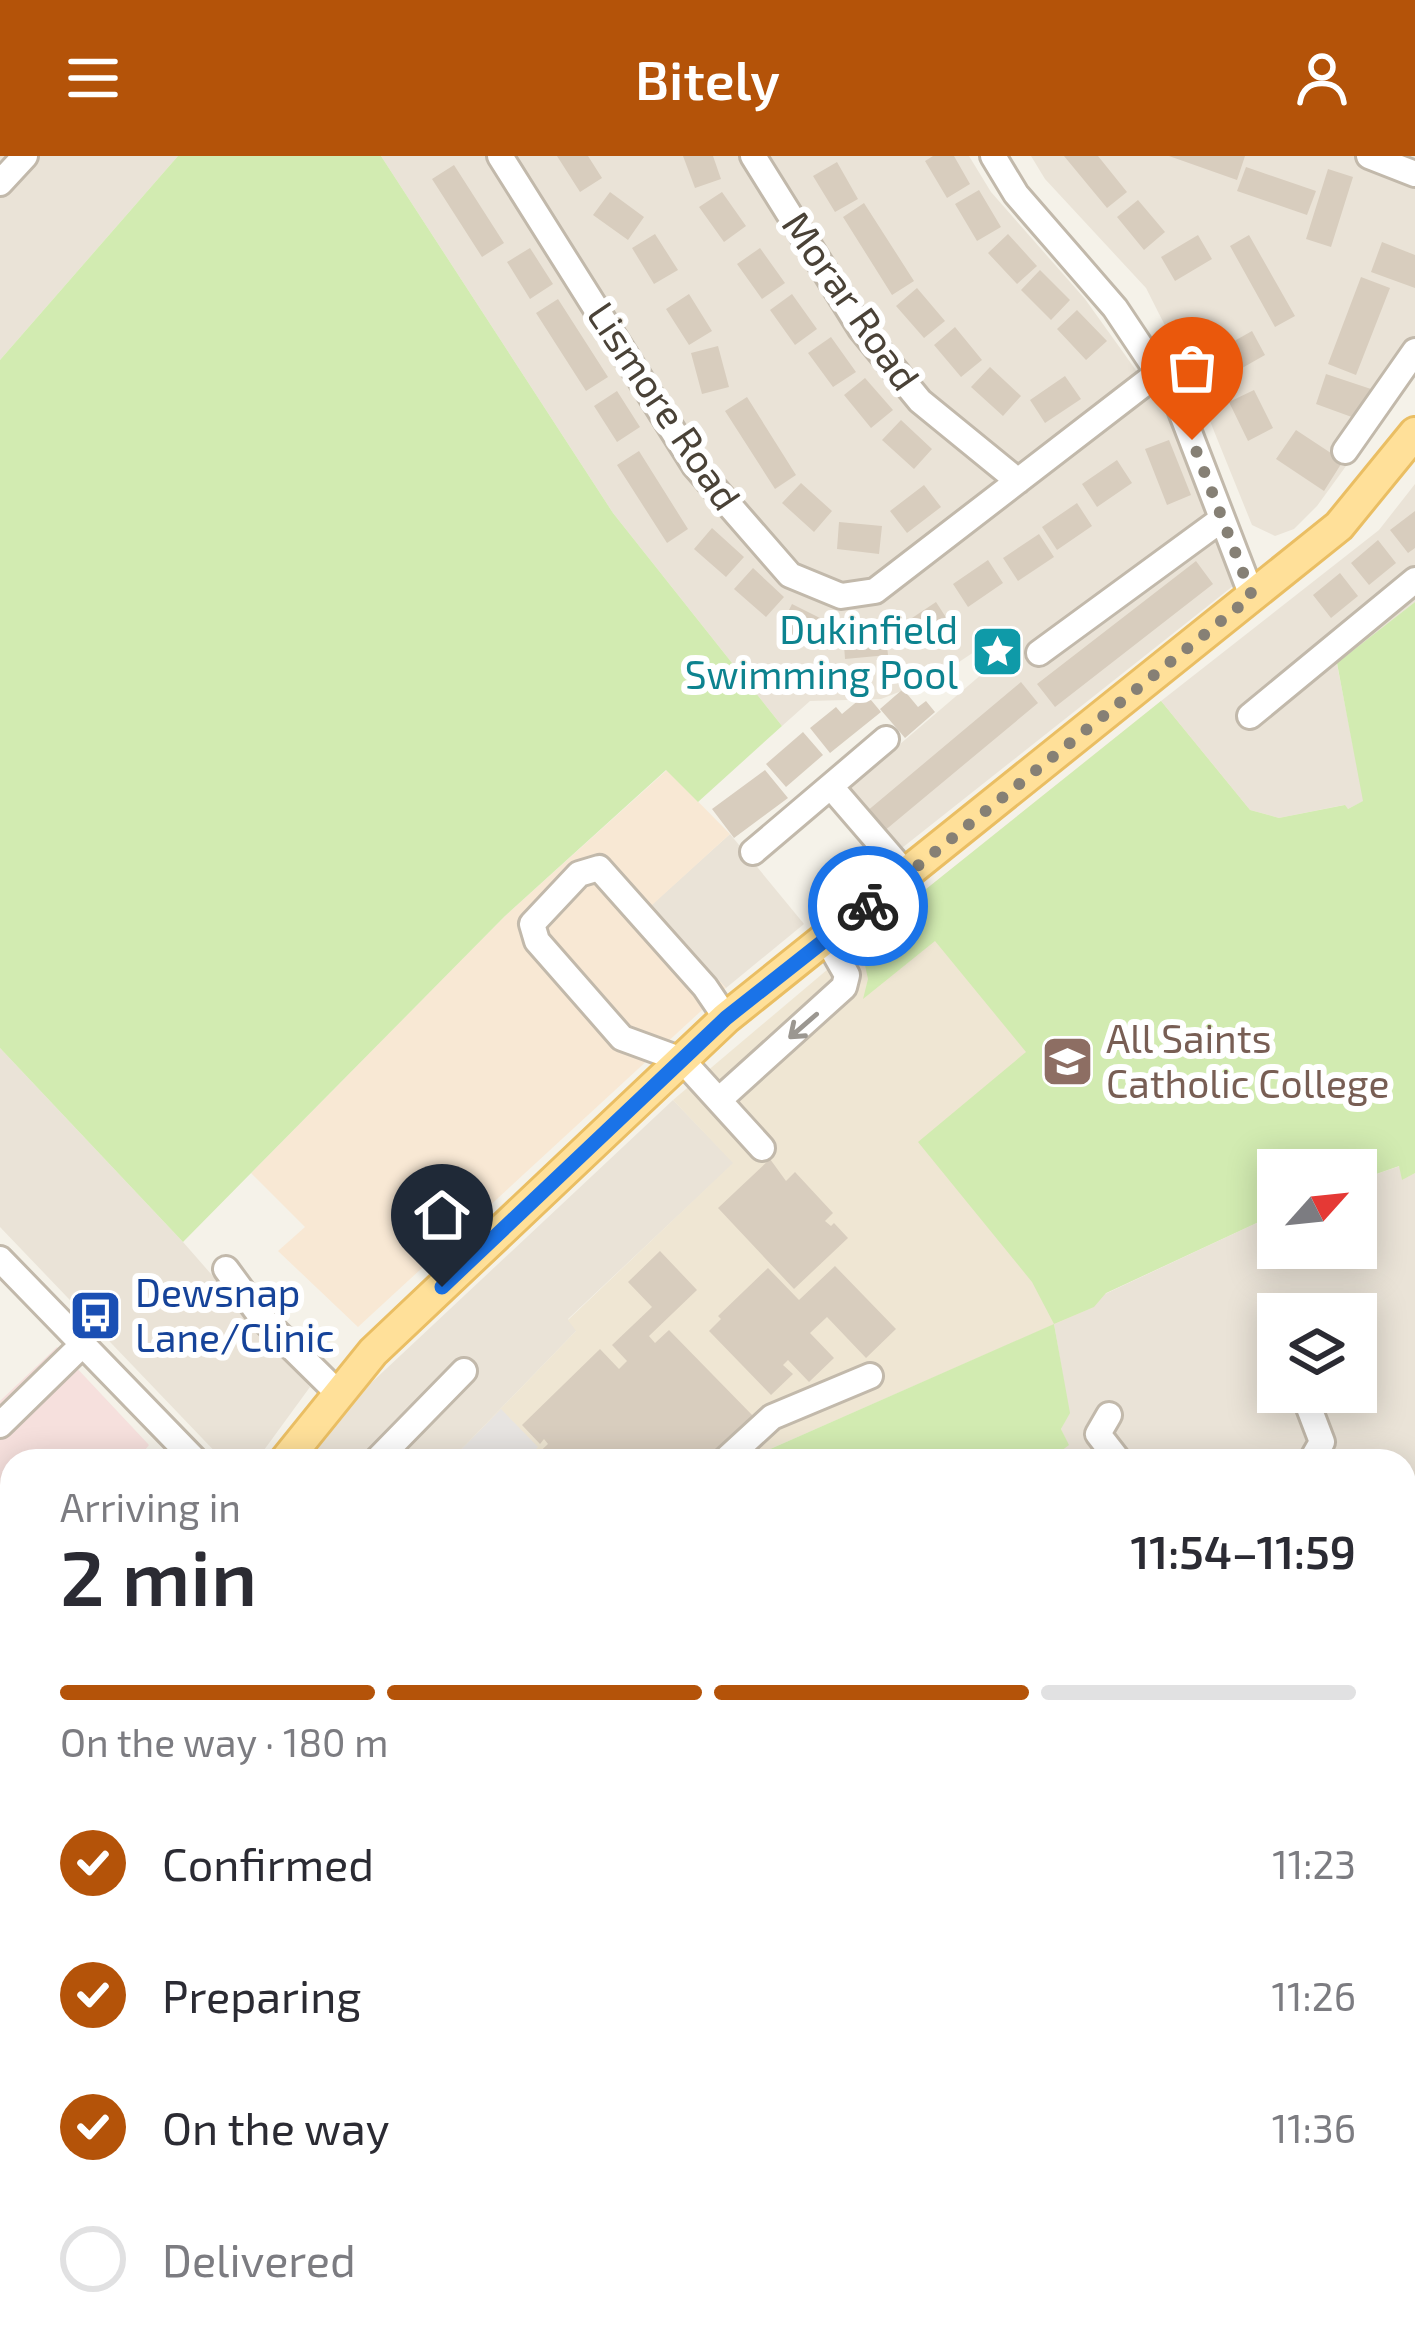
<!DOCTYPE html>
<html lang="en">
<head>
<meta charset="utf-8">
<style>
	:root { --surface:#fff; --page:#f2f2f3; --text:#2b2b33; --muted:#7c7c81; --line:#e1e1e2; --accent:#b45309 }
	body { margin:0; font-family:"Exo 2",sans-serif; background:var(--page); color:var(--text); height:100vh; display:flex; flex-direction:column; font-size:45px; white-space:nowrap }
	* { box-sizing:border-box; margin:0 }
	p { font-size:39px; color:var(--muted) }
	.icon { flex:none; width:66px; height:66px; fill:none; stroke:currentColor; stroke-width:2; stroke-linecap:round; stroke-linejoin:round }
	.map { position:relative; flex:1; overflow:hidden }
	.drawer { position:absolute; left:0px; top:1293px; width:1416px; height:903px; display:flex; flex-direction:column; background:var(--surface); border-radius:36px 36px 0 0; box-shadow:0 6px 30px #0003 }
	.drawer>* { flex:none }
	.needle { width:78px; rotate:63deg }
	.buttons { position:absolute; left:1257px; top:993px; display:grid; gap:24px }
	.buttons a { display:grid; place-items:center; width:120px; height:120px; border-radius:0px; background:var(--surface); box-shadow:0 6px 30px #0003; font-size:60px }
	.pin { position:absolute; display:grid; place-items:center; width:102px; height:102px; color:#fff; margin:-123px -51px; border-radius:50% 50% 50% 0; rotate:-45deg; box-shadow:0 0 12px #0007 }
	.pin .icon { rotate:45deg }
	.courier { position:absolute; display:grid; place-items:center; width:120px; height:120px; margin:-60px; border:9px solid #1a73e8; border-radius:50%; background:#fff; color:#222; box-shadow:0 3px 15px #0007 }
	.overview em { font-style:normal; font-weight:600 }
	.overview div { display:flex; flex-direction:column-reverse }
	.overview { display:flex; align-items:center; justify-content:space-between; height:204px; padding:0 60px }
	h1 { font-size:78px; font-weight:600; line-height:90px }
	.bar { display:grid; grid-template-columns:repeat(4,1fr); gap:18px 12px; align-content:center; height:144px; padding:0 60px }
	.bar i { height:15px; border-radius:9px; background:var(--line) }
	.bar .active { background:var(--accent) }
	.bar p { grid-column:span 4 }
	ol { padding:0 60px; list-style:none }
	li { display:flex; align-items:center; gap:36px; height:132px }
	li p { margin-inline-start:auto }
	li .icon { padding:12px; border-radius:50%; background:var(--accent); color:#fff; stroke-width:4 }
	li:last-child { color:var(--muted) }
	li i { width:66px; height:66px; border:6px solid var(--line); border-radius:50% }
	header { display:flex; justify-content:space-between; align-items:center; height:156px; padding:0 60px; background:var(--accent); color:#fff; font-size:54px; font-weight:600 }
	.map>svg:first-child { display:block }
	.residential { fill:#eae3d7; fill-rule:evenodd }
	.commercial { fill:#f8e8d4 }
	.education { fill:#efe6d3 }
	.medical { fill:#f6e0dd }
	.green { fill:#d2ebb1 }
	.parking { fill:#e7e4e1 }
	.building { fill:#d8cdbe }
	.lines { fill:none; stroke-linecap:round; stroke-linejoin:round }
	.minor-casing { stroke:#c2b9ab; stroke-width:30 }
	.major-casing { stroke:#eabe63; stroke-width:36 }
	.minor { stroke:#fff; stroke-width:24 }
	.major { stroke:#ffe099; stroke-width:30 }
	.oneway { stroke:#9b9791 }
	.done { stroke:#868075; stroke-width:12; stroke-dasharray:0 21.6 }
	.route { stroke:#1a73e8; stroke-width:15 }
	.labels { text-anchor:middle; stroke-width:12; stroke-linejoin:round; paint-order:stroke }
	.street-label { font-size:39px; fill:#4a4237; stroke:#fff }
	.culture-label { font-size:39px; fill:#0d838f; stroke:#fff; text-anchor:end }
	.education-label { font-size:39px; fill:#785e54; stroke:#fff; text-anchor:start }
	.transit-label { font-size:39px; fill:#164399; stroke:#fff; text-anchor:start }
</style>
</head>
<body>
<header><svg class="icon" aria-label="menu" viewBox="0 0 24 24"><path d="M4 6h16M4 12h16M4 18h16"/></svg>Bitely<svg class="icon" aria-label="person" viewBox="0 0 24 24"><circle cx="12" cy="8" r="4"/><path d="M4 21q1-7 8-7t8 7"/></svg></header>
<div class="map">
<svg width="1415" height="2195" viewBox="0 0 1415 2195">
	<rect width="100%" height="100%" fill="#f5f2e9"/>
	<!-- residential -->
	<path class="residential" d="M 0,0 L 178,0 L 0,204 Z
		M 381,0 L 969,0 L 991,36 L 1085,143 L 1168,259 L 1233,430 L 888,703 L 837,642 L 996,506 L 974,496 L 935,522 L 881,543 L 810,545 L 782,570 L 613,357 Z
		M 1031,0 L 1415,0 L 1415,215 L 1317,350 L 1294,373 L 1275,380 L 1252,369 L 1197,233 L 1146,132 L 1045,23 Z
		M 1415,328 L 1415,446 L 1337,508 L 1364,645 L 1348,653 L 1344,649 L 1279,662 L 1250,654 L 1161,545 L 1379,374 Z
		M 730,678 L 804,768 L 726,832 L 650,750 Z
		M 0,892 L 183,1086 L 310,1231 L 256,1305 L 224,1305 L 0,1071 Z
		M 673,944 L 734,1007 L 568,1163 L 577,1174 L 450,1305 L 308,1305 L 370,1228 Z
		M 1400,1010 L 1402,1023 L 1415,1017 L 1415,2195 L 406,2195 L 398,2184 L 1404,2184 L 1404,1305 L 1048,1305 L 1068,1289 L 1061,1273 L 1069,1256 L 1054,1168 L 1093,1151 L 1105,1138 L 1278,1057 L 1278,1092 L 1356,1092 L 1356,1025 ZM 1278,1158 L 1356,1158 L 1356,1236 L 1278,1236 Z
		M 0,1378 L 12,1395 L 12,1517 L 0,1522 Z
		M 12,1566 L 12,1959 L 7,1953 L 0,1953 L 0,1569 Z"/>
	<!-- commercial -->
	<path class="commercial" d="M 667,614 L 730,678 L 651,750 L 726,832 L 358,1171 L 278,1095 L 305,1071 L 251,1017 L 505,760 Z"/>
	<!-- education -->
	<path class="education" d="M 1161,545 L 1250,654 L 1279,662 L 1345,649 L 1348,653 L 1364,645 L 1415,1017 L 1402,1024 L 1399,1010 L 1356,1025 L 1356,1014 L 1278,1014 L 1278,1057 L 1106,1137 L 1094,1151 L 768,1294 L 757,1305 L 450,1305 L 576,1175 L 568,1164 L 733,1007 L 673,944 L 860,786 Z
		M 0,1953 L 7,1953 L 12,1959 L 12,2184 L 342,2184 L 350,2195 L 0,2195 Z"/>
	<!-- medical -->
	<path class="medical" d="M 57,1191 L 149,1289 L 136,1305 L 12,1305 L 12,1395 L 0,1378 L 0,1245 Z"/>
	<!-- green -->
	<path class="green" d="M 178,0 L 381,0 L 613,357 L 782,570 L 698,646 L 666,614 L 505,760 L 183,1086 L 0,892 L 0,204 Z
		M 1415,446 L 1415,1017 L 1402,1024 L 1399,1010 L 1356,1025 L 1356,1014 L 1278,1014 L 1278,1057 L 1106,1137 L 1094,1151 L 1054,1168 L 1070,1257 L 1061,1273 L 1069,1289 L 1048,1305 L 772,1305 L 768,1294 L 1054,1168 L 1032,1126 L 918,986 L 1026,896 L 935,785 L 863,843 L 868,823 L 860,786 L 1161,545 L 1250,654 L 1279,662 L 1345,649 L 1348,653 L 1363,645 L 1337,507 Z"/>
	<!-- parking -->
	<path class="parking" d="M 501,1253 L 538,1291 L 524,1305 L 450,1305 Z"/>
	<!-- building -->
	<path class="building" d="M 557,0 L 588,0 L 602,22 L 580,36 Z
		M 683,0 L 713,0 L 721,23 L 695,32 Z
		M 933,0 L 954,0 L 970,28 L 947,42 L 925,5 Z
		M 1064,0 L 1098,0 L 1127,36 L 1107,52 Z
		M 1169,0 L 1245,0 L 1237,24 Z
		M 837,6 L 858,43 L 835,56 L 813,20 Z
		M 454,9 L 504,87 L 482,101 L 432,23 Z
		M 1246,11 L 1316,35 L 1307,59 L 1237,35 Z
		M 1328,13 L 1353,21 L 1331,91 L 1306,83 Z
		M 979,34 L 1001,71 L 977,85 L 955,48 Z
		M 610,36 L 644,61 L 628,84 L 593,59 Z
		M 722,36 L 746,70 L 724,86 L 699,51 Z
		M 1138,44 L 1165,76 L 1144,94 L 1117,61 Z
		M 864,47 L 914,125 L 892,139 L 843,61 Z
		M 655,78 L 678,114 L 654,128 L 632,92 Z
		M 1008,78 L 1037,110 L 1017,128 L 988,97 Z
		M 1198,79 L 1212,103 L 1175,125 L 1161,101 Z
		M 1249,79 L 1295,160 L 1275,171 L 1230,90 Z
		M 1382,86 L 1415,99 L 1415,132 L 1371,116 Z
		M 530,92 L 553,128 L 530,143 L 507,106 Z
		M 760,92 L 785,127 L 762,143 L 737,108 Z
		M 1040,114 L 1070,144 L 1051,164 L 1021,134 Z
		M 1361,121 L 1390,132 L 1356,219 L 1328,208 Z
		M 917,132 L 945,165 L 924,182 L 896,150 Z
		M 689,138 L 712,175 L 689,189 L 666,153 Z
		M 792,138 L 817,173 L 795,189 L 770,154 Z
		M 558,143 L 608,221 L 586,235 L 536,157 Z
		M 1077,154 L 1107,185 L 1086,204 L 1057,173 Z
		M 955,171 L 982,204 L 961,221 L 934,189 Z
		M 1252,175 L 1265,199 L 1228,220 L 1215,196 Z
		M 831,181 L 856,216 L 833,231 L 808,197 Z
		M 718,190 L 729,231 L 702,238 L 691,197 Z
		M 990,211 L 1021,240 L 1003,260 L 971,231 Z
		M 1326,218 L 1371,233 L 1360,264 L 1316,248 Z
		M 1065,220 L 1081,243 L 1045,267 L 1030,244 Z
		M 865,222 L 893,254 L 871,272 L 844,239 Z
		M 1254,234 L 1273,272 L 1248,285 L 1229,246 Z
		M 617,235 L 640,271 L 617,286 L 594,250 Z
		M 747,241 L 796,319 L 775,333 L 725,255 Z
		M 901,264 L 932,293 L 914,313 L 882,284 Z
		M 1296,274 L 1343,305 L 1324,335 L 1276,303 Z
		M 1169,284 L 1191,339 L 1167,349 L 1145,293 Z
		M 639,295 L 688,373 L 667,387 L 617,309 Z
		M 1117,304 L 1132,327 L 1097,351 L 1082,328 Z
		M 801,327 L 832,355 L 814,376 L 782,347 Z
		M 924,329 L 941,351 L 907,377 L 890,355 Z
		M 1077,347 L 1092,370 L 1057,394 L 1042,371 Z
		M 1415,355 L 1415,392 L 1408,397 L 1390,374 Z
		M 839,366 L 882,370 L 879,398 L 837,393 Z
		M 712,372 L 744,401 L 726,421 L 694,393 Z
		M 1039,378 L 1054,401 L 1018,425 L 1003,402 Z
		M 1378,384 L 1396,407 L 1369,429 L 1351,407 Z
		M 988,404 L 1003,427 L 968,451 L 953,428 Z
		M 1196,405 L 1213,428 L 1055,551 L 1037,528 Z
		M 753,412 L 784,441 L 766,461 L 734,433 Z
		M 1340,417 L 1358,440 L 1331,462 L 1313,439 Z
		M 936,446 L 951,469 L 915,493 L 900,470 Z
		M 792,448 L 830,467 L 818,492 L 780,472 Z
		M 885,472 L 888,499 L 845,503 L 843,475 Z
		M 1021,526 L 1038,547 L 883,676 L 866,656 Z
		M 903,533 L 918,551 L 926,545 L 935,556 L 905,582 L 880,553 Z
		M 866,538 L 881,556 L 830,597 L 810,572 L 836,551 L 842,558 Z
		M 803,576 L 823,599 L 786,631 L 766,608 Z
		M 765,614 L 788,642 L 734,682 L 712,653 Z
		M 770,1003 L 786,1025 L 795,1016 L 833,1057 L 825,1065 L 831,1070 L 834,1067 L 848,1082 L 794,1133 L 718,1052 Z
		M 660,1095 L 697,1134 L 649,1180 L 655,1187 L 669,1174 L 756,1263 L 713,1305 L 530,1305 L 548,1288 L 544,1283 L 540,1288 L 522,1269 L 600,1193 L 619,1213 L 627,1205 L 612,1189 L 652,1151 L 628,1126 Z
		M 835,1110 L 896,1173 L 866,1202 L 827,1161 L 810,1177 L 834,1202 L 809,1226 L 788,1204 L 783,1209 L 793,1218 L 771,1239 L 709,1175 L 721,1163 L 718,1160 L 768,1112 L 799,1144 Z"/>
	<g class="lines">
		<defs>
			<path id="minor" d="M 500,0 L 695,310 L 790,419 L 841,440 L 875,435 L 1158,217
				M 753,0 L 861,173 L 920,245 L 1018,325
				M 993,0 L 1016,38 L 1115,152 L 1177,245 L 1252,440
				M 1369,0 L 1415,18
				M 0,27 L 25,0
				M 1345,295 L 1415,195
				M 1039,497 L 1222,363
				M 1250,560 L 1415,424
				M 832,632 L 907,719
				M 753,696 L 886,583
				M 726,862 L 705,831 L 599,712 L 579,718 L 532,768 L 537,785 L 622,882 L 682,904 L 762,992
				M 719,944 L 844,831 L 847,819 L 826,782
				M 0,1103 L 196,1305
				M 226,1113 L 262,1162 L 339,1238
				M 1303,1236 L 1322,1286 L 1311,1305
				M 1109,1259 L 1098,1278 L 1119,1305
				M 0,1269 L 82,1189
				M 376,1305 L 464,1215
				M 724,1305 L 772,1261 L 870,1220
				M 1404,1427 L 1415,1420
				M 1404,1641 L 1415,1636
				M 1404,2118 L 1415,2118
				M 374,2184 L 383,2195
				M 624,2184 L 634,2195
				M 1112,2184 L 1117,2195
				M 675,2195 L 675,2184"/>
			<path id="major" d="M 285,1305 L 373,1196 L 726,862 L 1339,370 L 1415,277
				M 0,1550 L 12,1548
				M 0,1840 L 12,1840
				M 1404,1865 L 1415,1865"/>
		</defs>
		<!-- minor casing -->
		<use href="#minor" class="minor-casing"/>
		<!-- major casing -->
		<use href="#major" class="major-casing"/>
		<!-- minor -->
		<use href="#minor" class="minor"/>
		<!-- major -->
		<use href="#major" class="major"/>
	</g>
	<!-- one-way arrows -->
	<defs><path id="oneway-shaft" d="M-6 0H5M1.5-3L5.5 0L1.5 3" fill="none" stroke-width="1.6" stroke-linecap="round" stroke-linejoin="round" transform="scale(3)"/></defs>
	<use class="oneway" href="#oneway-shaft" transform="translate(803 870) rotate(139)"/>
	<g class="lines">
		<!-- done -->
		<path class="done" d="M 868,750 L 1252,440 L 1192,284"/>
		<!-- route -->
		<path class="route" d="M 442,1131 L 726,862 L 868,750"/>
	</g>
	<!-- icons -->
	<defs>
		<symbol id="sight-square" viewBox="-11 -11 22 22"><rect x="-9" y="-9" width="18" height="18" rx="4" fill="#0f9aa8" stroke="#fff"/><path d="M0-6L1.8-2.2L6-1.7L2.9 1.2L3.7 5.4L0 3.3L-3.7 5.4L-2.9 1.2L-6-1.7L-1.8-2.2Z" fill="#fff"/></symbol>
		<symbol id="school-square" viewBox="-11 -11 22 22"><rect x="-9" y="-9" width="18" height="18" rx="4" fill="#8d6e63" stroke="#fff"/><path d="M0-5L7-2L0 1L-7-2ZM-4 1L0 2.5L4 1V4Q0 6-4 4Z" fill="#fff"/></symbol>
		<symbol id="bus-square" viewBox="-11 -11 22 22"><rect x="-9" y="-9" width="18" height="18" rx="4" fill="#1a4fb4" stroke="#fff"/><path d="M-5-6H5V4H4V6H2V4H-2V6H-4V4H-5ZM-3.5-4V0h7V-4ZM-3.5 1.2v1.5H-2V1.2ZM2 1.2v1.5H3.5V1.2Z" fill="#fff"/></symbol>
	</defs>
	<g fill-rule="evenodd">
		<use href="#sight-square" x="968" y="466" width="59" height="59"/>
		<use href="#school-square" x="1038" y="876" width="59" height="59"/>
		<use href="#bus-square" x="66" y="1130" width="59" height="59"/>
	</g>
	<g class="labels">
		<!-- street labels -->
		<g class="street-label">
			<text transform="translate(851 145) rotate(55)" y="14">Morar Road</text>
			<text transform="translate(664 250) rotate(56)" y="14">Lismore Road</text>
		</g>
		<!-- culture labels -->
		<g class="culture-label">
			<text x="958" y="488">Dukinfield<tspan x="958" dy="45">Swimming Pool</tspan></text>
		</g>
		<!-- education labels -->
		<g class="education-label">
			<text x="1106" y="897">All Saints<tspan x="1106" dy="45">Catholic College</tspan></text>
		</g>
		<!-- transit labels -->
		<g class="transit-label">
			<text x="135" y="1151">Dewsnap<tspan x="135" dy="45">Lane/Clinic</tspan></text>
		</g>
	</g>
</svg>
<div class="buttons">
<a><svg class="needle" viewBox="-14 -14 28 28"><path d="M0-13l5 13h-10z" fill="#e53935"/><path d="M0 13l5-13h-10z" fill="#7c7c81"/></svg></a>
<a><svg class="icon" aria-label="layers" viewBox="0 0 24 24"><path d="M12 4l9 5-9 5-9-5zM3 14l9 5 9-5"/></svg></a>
</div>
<div class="pin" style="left:1192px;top:284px;background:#ea580c"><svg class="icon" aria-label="bag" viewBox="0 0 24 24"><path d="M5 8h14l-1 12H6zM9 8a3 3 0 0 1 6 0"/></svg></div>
<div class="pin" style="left:442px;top:1131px;background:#1f2937"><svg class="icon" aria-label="home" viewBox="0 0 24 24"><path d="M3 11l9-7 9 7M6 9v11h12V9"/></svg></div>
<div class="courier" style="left:868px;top:750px"><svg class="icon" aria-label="bike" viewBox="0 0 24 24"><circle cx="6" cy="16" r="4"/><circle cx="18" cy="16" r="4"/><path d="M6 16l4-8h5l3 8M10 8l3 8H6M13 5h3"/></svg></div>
<section class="drawer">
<div class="overview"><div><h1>2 min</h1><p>Arriving in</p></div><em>11:54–11:59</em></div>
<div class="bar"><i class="active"></i><i class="active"></i><i class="active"></i><i></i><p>On the way · 180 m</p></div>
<ol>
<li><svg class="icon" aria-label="check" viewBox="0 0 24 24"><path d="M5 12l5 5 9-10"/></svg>Confirmed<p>11:23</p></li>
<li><svg class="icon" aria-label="check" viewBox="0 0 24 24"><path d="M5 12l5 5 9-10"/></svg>Preparing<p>11:26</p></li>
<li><svg class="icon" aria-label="check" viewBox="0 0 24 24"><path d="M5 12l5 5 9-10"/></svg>On the way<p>11:36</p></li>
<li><i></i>Delivered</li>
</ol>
</section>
</div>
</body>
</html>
